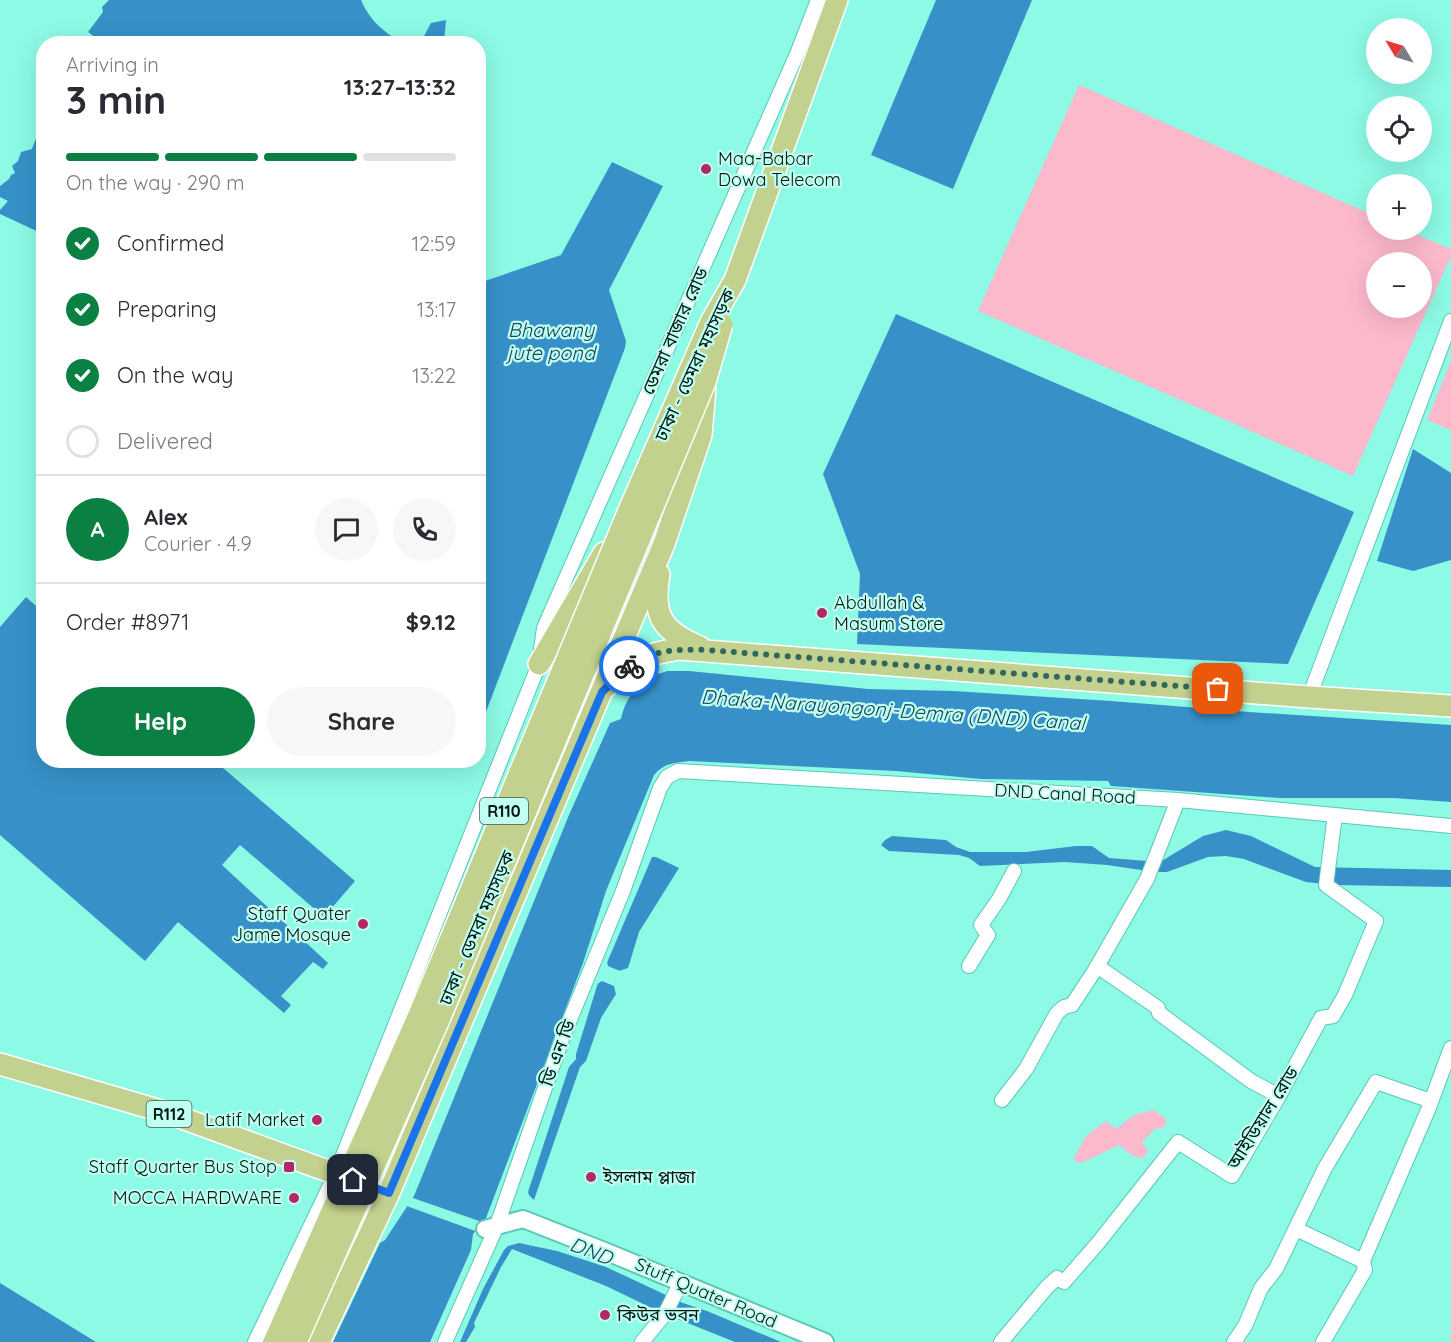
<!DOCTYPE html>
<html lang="en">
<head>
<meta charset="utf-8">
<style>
	:root { --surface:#fff; --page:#f7f7f7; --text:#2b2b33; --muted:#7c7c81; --line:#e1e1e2; --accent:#0b8043 }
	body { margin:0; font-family:Quicksand,"Noto Sans Bengali",sans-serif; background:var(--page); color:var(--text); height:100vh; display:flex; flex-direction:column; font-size:22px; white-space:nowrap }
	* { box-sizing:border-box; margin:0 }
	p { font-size:20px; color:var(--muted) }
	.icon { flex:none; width:33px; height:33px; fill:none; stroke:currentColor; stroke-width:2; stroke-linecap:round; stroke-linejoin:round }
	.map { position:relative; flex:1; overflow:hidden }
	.sheet { position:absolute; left:36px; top:36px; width:450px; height:732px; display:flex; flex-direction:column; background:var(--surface); border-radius:24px; box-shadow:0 6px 24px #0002 }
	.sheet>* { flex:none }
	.needle { width:39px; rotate:308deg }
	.tools { position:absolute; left:1366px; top:18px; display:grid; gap:12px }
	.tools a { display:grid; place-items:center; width:66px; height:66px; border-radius:50%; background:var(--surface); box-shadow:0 6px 24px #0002; font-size:30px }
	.pin { position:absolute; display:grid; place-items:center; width:51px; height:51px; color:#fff; margin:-26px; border-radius:12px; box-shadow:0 3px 9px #0006 }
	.courier { position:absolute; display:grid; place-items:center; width:60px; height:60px; margin:-30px; border:4px solid #1a73e8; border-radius:50%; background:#fff; color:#222; box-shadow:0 2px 8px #0007 }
	.overview em { font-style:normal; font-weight:700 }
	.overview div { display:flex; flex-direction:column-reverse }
	.overview { display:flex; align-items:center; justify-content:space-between; height:102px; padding:0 30px }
	h1 { font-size:39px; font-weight:700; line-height:45px }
	.bar { display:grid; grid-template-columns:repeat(4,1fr); gap:9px 6px; align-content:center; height:72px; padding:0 30px }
	.bar i { height:8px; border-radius:4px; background:var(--line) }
	.bar .active { background:var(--accent) }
	.bar p { grid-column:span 4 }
	.line { display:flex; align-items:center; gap:15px; padding:0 30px; border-top:2px solid var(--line) }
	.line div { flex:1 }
	.round { display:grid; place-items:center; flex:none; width:63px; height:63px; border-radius:32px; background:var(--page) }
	ol { padding:0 30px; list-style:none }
	li { display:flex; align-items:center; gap:18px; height:66px }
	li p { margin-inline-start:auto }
	li .icon { padding:6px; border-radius:50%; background:var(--accent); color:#fff; stroke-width:4 }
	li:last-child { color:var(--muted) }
	li i { width:33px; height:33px; border:3px solid var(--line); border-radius:50% }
	.button { display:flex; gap:12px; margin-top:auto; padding:12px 30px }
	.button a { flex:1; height:69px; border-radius:36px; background:var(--accent); color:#fff; font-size:24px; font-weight:700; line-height:69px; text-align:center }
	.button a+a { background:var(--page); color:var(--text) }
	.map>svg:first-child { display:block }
	.green { fill:#fcb9cc; fill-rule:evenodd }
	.water { fill:#3791c8 }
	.pier { fill:#8cfae5 }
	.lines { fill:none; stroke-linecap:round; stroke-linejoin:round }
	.minor-casing { stroke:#59c9b6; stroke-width:16 }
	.tertiary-casing { stroke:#59c9b6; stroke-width:20 }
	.primary-casing { stroke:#fff; stroke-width:24 }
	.minor { stroke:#fff; stroke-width:14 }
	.tertiary { stroke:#fff; stroke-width:16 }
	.primary { stroke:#c3d18e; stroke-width:21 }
	.primary-bridge-casing { stroke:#fff; stroke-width:24; stroke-linecap:butt }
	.primary-bridge { stroke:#c3d18e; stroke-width:21 }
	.done { stroke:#32675d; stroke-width:6; stroke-dasharray:0 10.8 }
	.route { stroke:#1a73e8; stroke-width:8 }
	.poi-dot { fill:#b32864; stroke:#c1fff1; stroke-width:2 }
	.labels { text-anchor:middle; stroke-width:4.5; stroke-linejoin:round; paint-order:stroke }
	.shield { fill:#c1fff1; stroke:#3b5d56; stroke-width:1.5 }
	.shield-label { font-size:16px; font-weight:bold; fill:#011814 }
	.poi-label { font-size:18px; fill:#011814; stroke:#c1fff1; text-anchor:start }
	.street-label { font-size:18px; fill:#011814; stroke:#c1fff1 }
	.water-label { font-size:20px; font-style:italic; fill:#1e435b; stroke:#c1fff1 }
</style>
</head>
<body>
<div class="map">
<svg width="1451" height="1342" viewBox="0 0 1451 1342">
	<rect width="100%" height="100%" fill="#8cfae5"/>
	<!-- green -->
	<path class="green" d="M 1079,85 L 1377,217 L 1377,230 L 1406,230 L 1451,249 L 1451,256 L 1353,476 L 978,311 ZM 1377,262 L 1422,262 L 1422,308 L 1377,308 Z
		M 1451,361 L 1451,430 L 1427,420 Z
		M 1154,1110 L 1166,1119 L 1165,1127 L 1155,1129 L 1142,1142 L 1148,1151 L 1143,1158 L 1133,1156 L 1119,1145 L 1081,1163 L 1073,1160 L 1086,1136 L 1106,1121 L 1116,1129 L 1134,1115 Z"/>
	<!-- water -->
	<path class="water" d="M 109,0 L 361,0 C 369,20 384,32 402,43 L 104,43 L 106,40 L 102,39 L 99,40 L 88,32 L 103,12 L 102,7 Z
		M 936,0 L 1032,0 L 953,189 L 871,155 Z
		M 446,20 L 444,43 L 413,43 L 423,38 L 431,23 Z
		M 43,129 L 43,234 L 0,214 L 0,210 L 8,201 L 0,197 L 0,186 L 9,179 L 11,175 L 15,173 L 12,166 L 18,161 L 21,152 L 32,149 L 38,133 Z
		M 612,162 L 663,186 L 609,290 L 626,341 L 625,348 L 479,730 L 479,283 L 561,255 Z
		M 896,314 L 1354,512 L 1288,664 L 857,644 L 860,574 L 823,474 Z
		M 1413,449 L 1451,473 L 1451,560 L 1413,571 L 1377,561 Z
		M 26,597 L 43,612 L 44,760 L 215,761 L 355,881 L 324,917 L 240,845 L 222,865 L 328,963 L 323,969 L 313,962 L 281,996 L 291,1005 L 284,1013 L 178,922 L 145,961 L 0,835 L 0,627 Z
		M 667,671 L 689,671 L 868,689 L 953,691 L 1111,701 L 1249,712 L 1451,725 L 1451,802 L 1394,798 L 1280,798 L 1111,786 L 1108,781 L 981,779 L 896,771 L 689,761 C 674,763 664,763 654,775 L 606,891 L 583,963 L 486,1218 L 473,1234 L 471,1250 L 430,1342 L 333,1342 L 380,1243 L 385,1240 L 414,1196 L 569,815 L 610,723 L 621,719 C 624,703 634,687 648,677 C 653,674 661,674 667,671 Z
		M 1226,830 L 1251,836 L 1315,867 L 1451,870 L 1451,887 L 1334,885 L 1306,882 L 1244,859 L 1226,856 L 1208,857 L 1167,872 L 1155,872 L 1107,865 L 1065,862 L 980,866 L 969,858 L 959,855 L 889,851 L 881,845 L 885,840 L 892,836 L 946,840 L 956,847 L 970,852 L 1026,852 L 1076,846 L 1092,846 L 1109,858 L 1160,862 L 1203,836 Z
		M 652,857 L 656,857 L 679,868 L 639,932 L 628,968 L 619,971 L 615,986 L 616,994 L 601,1018 L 586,1061 L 580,1067 L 534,1200 L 529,1195 L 528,1192 L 569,1067 L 576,1059 L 576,1054 L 597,986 Z
		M 519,1243 L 557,1251 L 606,1267 L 683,1303 L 707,1311 L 781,1342 L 735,1342 L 660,1312 L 606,1286 L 512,1249 L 501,1267 L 474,1323 L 475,1327 L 466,1342 L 460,1342 L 483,1289 L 504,1250 L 508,1246 Z
		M 0,1283 L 96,1342 L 0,1342 Z"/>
	<!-- pier -->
	<path class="pier" d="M 606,958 L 608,966 L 620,971 L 629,969 L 621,974 L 616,994 L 614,986 L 602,981 L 594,986 Z
		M 410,1197 L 485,1223 L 478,1232 L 404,1205 Z"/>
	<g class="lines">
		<defs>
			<path id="minor" d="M 1309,697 L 1451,321
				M 969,966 L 988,935 L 981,925 L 999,899 L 1014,871
				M 1097,966 L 1158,1008 L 1159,1013 L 1251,1081 L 1279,1096
				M 1002,1100 L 1026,1069 L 1057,1013 L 1064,1007 L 1072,1005 L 1095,970 L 1147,879 L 1178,800
				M 1296,1229 L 1363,1261
				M 255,1342 L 336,1173 L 539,664 L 544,628 L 797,54 L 818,0
				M 445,1342 L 496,1228 L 562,1039 L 623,891 L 660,788 L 667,777 L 678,771 L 1178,800 L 1451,826
				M 642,1342 L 665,1314 L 681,1282
				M 1001,1342 L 1047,1287 L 1057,1278 L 1064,1282 L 1098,1243 L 1178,1142 L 1232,1176 L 1279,1096 L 1321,1018 L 1333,1016 L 1345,995 L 1376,921 L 1326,885 L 1335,815
				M 1234,1342 L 1245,1326 L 1261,1288 L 1276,1269 L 1325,1168 L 1376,1082 L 1431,1101
				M 1323,1342 L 1365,1270 L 1363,1261 L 1428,1110 L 1451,1048"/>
			<path id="tertiary" d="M 485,1229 L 523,1219 L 607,1252 L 825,1342"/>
			<path id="primary" d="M 735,280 L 837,0
				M 659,574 C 652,615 661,631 700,647
				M 539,664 L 604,553
				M 607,686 C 633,660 644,654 679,649 L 1309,697 L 1451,706
				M 0,1064 L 168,1113 L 364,1184
				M 319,1342 L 389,1193 L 664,544 L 701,435 L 705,389"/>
		</defs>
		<!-- minor casing -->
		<use href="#minor" class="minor-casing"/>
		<!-- tertiary casing -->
		<use href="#tertiary" class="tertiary-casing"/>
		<!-- primary casing -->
		<use href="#primary" class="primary-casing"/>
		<!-- minor -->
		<use href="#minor" class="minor"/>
		<!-- tertiary -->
		<use href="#tertiary" class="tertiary"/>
		<!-- primary -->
		<use href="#primary" class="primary"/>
		<defs>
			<path id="primary-bridge" d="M 274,1342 L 419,1015 L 630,508 L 711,322 L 735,280
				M 296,1342 L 438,1022 L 705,382 L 722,324"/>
		</defs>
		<!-- primary-bridge casing -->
		<use href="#primary-bridge" class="primary-bridge-casing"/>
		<!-- primary-bridge -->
		<use href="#primary-bridge" class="primary-bridge"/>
	</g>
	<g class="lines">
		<!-- done -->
		<path class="done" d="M 629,666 C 653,650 677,649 706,650 L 1218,689"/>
		<!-- route -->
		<path class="route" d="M 353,1180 L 389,1193 L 602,692 L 629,666"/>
	</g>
	<!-- markers -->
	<g class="poi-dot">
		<circle cx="706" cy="169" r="6"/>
		<circle cx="822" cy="613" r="6"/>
		<circle cx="363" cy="924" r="6"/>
		<circle cx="317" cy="1120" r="6"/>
		<rect x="283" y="1161" width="12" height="12" rx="3"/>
		<circle cx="591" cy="1177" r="6"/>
		<circle cx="294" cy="1198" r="6"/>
		<circle cx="605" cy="1315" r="6"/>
	</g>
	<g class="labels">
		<!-- shield labels -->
		<g class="shield">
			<rect x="480" y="798" width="48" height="26" rx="4.5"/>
			<rect x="146.5" y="1101" width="45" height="26" rx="4.5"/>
		</g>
		<g class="shield-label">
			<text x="504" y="817">R110</text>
			<text x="169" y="1120">R112</text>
		</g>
		<!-- poi labels -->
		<g class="poi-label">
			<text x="718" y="165">Maa-Babar<tspan x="718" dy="21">Dowa Telecom</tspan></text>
			<text x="834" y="609">Abdullah &amp;<tspan x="834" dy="21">Masum Store</tspan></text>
			<text x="351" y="920" text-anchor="end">Staff Quater<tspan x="351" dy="21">Jame Mosque</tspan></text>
			<text x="305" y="1126" text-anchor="end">Latif Market</text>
			<text x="277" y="1173" text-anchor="end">Staff Quarter Bus Stop</text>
			<text x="603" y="1183">ইসলাম প্লাজা</text>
			<text x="282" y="1204" text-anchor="end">MOCCA HARDWARE</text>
			<text x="617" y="1321">কিউর ভবন</text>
		</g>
		<!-- street labels -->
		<g class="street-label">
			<text transform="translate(675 331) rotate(-66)" y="6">ডেমরা বাজার রোড</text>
			<text transform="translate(695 365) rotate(-65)" y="6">ঢাকা - ডেমরা মহাসড়ক</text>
			<text transform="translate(1065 794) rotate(3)" y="6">DND Canal Road</text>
			<text transform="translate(477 928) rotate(-67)" y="6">ঢাকা - ডেমরা মহাসড়ক</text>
			<text transform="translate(558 1053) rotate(-70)" y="6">ডি এন ডি</text>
			<text transform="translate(1263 1118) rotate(-58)" y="6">আইডিয়াল রোড</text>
			<text transform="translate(706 1293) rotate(23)" y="6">Stuff Quater Road</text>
		</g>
		<!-- water labels -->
		<g class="water-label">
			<text x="551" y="337">Bhawany<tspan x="551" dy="23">jute pond</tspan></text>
			<text transform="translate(893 710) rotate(4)" y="7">Dhaka-Narayongonj-Demra (DND) Canal</text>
			<text transform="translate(591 1251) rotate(21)" y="7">DND</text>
		</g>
	</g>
</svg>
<div class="tools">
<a><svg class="needle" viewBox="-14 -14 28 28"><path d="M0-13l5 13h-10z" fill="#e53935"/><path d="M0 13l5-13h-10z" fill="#7c7c81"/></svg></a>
<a><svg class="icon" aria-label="locate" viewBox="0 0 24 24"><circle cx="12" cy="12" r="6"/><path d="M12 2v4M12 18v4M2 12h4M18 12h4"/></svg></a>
<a>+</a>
<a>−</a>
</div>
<div class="pin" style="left:1218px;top:689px;background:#ea580c"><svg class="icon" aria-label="bag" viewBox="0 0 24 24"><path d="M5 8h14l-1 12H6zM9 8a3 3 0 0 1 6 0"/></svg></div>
<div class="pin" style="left:353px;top:1180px;background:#1f2937"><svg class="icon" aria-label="home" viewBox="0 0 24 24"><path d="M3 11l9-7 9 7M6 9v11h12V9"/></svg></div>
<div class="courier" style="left:629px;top:666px"><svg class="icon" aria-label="bike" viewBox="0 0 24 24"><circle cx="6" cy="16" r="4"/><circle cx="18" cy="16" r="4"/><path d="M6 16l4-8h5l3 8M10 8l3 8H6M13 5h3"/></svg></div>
<section class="sheet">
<div class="overview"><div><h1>3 min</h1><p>Arriving in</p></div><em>13:27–13:32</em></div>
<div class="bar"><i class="active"></i><i class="active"></i><i class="active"></i><i></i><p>On the way · 290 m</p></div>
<ol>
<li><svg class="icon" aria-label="check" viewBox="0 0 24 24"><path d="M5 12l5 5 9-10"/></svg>Confirmed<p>12:59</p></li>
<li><svg class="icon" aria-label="check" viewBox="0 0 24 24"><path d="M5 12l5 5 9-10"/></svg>Preparing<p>13:17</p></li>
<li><svg class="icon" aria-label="check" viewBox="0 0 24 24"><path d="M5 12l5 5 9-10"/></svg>On the way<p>13:22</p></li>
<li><i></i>Delivered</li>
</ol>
<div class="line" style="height:108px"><b class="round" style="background:var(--accent);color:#fff">A</b><div><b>Alex</b><p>Courier · 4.9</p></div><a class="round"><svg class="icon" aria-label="chat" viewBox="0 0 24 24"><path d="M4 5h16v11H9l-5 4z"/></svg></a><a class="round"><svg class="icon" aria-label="phone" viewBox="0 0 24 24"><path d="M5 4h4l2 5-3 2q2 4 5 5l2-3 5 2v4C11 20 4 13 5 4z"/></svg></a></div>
<div class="line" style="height:78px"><div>Order #8971</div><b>$9.12</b></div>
<div class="button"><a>Help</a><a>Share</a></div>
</section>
</div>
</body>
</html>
